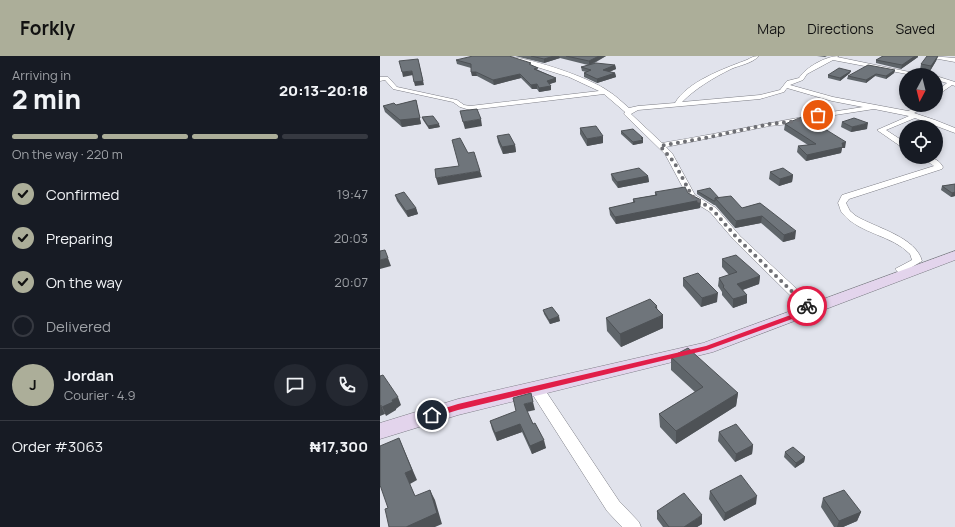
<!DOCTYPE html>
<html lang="en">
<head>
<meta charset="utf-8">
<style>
	:root { --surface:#171b24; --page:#242831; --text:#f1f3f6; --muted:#9ea1a6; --line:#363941; --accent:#acae99 }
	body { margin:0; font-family:Manrope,sans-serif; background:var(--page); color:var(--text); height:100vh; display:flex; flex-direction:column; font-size:15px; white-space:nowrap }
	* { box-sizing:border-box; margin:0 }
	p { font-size:13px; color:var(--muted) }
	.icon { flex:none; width:22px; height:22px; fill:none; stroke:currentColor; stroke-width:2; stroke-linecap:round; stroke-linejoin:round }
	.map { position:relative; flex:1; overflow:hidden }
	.panel { display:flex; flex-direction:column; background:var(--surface); width:380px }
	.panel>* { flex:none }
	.needle { width:26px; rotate:187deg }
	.fabs { position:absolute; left:519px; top:12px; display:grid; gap:8px }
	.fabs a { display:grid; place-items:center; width:44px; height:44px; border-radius:50%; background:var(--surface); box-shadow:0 2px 6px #0003; font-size:20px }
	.pin { position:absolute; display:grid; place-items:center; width:34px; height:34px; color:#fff; margin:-17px; border:2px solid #fff; border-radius:50%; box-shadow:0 1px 4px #0007 }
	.courier { position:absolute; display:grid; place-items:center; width:40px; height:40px; margin:-20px; border:3px solid #e11d48; border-radius:50%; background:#fff; color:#222; box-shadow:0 1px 5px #0007 }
	.head em { font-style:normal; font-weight:800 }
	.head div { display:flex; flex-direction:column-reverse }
	.head { display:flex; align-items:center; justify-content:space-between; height:68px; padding:0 12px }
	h1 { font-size:26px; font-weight:800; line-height:30px }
	.bar { display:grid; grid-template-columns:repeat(4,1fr); gap:6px 4px; align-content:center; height:48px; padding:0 12px }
	.bar i { height:5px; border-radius:3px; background:var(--line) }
	.bar .on { background:var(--accent) }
	.bar p { grid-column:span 4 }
	.line { display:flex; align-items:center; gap:10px; padding:0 12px; border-top:1px solid var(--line) }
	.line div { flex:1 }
	.round { display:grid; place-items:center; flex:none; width:42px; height:42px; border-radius:21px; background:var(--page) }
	ol { padding:0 12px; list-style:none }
	li { display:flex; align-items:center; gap:12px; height:44px }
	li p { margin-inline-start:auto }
	li .icon { padding:4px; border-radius:50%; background:var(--accent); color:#111; stroke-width:4 }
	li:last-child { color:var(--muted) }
	li i { width:22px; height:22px; border:2px solid var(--line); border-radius:50% }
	header { display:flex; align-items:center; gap:24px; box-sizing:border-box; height:56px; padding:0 20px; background:var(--accent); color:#111 }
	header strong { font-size:19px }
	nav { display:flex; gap:22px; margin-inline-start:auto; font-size:14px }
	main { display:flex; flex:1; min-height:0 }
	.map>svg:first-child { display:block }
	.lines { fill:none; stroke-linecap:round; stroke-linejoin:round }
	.street-casing { stroke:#7c7d85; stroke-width:1 }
	.secondary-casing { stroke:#7c7d85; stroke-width:1 }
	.street { fill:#fff; fill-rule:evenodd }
	.secondary { fill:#e3d4ec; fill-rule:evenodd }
	.wall { fill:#5f656a }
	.shaded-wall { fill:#4e5256 }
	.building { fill:#6f757b; stroke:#4e5256 }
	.route { fill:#e11d48 }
	.done { stroke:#6e6f74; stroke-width:4; stroke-dasharray:0 7.2 }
</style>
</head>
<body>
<header>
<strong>Forkly</strong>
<nav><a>Map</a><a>Directions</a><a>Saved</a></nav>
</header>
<main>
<section class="panel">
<div class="head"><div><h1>2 min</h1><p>Arriving in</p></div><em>20:13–20:18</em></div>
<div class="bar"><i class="on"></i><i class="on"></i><i class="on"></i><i></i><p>On the way · 220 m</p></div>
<ol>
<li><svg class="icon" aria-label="check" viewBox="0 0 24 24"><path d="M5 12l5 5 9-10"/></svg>Confirmed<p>19:47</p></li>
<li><svg class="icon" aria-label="check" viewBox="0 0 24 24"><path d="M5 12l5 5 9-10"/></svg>Preparing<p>20:03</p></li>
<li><svg class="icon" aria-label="check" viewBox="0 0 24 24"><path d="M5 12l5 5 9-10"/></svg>On the way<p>20:07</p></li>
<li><i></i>Delivered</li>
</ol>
<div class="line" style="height:72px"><b class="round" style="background:var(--accent);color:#111">J</b><div><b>Jordan</b><p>Courier · 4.9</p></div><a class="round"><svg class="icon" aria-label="chat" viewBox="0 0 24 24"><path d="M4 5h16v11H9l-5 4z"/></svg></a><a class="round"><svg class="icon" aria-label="phone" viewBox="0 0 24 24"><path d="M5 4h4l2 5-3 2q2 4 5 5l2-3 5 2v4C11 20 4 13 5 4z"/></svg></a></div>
<div class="line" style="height:52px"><div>Order #3063</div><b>₦17,300</b></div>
</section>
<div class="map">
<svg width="575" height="471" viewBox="0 0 575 471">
	<rect width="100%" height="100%" fill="#e1e3ec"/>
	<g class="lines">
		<defs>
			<path id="street" d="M 122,0 C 145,0 209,21 228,35 C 235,39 242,46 249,52 L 258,50 L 295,47 C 307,26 343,13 364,5 C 370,3 372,0 379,0 C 371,8 360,9 351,13 C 333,22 316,32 302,46 L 380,39 L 400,34 L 407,25 L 419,22 C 426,11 446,0 459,0 L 457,1 L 544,19 L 532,19 L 453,4 L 427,18 L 423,24 L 410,29 L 453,41 L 528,55 L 542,49 L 550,49 L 534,57 L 555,64 L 575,72 L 575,77 L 535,62 L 506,74 L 526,87 L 526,92 L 523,92 L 497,74 L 529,60 L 494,53 L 429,63 L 410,68 L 389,70 L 286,91 L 292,97 L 315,139 L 336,152 L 360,180 L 436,251 L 438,254 L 436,257 L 428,257 L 354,184 L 330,156 L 309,143 L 285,98 L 245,59 L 244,58 L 245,56 L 224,38 L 90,54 L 80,51 L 73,46 L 13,33 L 5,24 L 0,25 L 0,21 L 8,21 L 17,31 L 77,44 L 84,49 L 90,50 L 219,35 L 189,21 ZM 407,32 L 452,45 L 483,51 C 415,61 349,76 282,87 L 251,58 L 258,54 L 380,43 L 404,36 Z
				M 550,0 L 575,2 L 575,6 L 553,2 Z
				M 556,20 L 575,26 L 575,30 L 572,29 L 562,36 L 558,43 L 556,44 L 557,35 L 567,27 L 556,24 Z
				M 541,101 C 551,101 558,102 563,111 L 562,113 L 469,143 L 466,147 L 470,155 L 476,160 C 496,172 536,181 542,205 L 527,214 L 531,218 L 526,221 L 522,220 L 515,213 L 532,204 L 530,198 C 512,179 480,178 463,158 C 460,155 460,151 458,147 L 462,139 L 554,110 Z
				M 156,327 L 161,328 L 239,445 L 259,466 L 261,471 L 242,471 L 227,455 L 151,336 L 149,332 L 151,328 Z"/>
			<path id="secondary" d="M 575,195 L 575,204 L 333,296 L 78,359 L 0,383 L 0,367 L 78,343 L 323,287 Z"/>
		</defs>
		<!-- street casing -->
		<use href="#street" class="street-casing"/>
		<!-- secondary casing -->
		<use href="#secondary" class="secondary-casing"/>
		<!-- street -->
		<use href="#street" class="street"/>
		<!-- secondary -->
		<use href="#secondary" class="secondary"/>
	</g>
	<!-- wall -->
	<path class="wall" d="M 135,0 L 226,0 L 213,8 L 235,9 L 236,13 L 229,16 L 235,17 L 236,21 L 217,27 L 204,21 L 204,17 L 206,16 L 202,15 L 201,11 L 208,9 L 180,2 L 164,7 Z
		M 437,0 L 447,0 L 445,1 Z
		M 503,0 L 538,0 L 538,1 L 521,13 L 496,7 L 496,4 Z
		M 558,0 L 556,5 L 550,15 L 540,14 L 541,8 Z
		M 76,4 L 152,9 L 158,14 L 176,22 L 176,26 L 169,28 L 171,34 L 159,36 L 157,33 L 152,33 L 141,22 L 114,29 L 97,20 L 92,20 L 91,12 L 77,8 Z
		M 515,14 L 514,17 L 506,23 L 495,20 L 486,27 L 467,23 L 468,20 Z
		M 470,17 L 460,25 L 448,22 L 448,19 Z
		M 36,44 L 41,68 L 22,71 L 5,56 L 3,50 L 16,49 Z
		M 42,61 L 60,71 L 49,73 L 43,64 Z
		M 462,66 L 487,73 L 471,76 L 461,71 Z
		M 405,68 L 465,92 L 462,92 L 461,97 L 426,105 L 417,96 L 418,90 L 428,89 L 404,74 Z
		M 200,72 L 223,87 L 207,90 L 200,78 Z
		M 241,75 L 263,82 L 263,87 L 253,89 L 241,78 Z
		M 117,80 L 135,89 L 136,96 L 123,98 L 118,86 Z
		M 390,116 L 413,119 L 412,126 L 399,130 L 389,123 Z
		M 231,118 L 268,120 L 269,126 L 238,132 L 232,124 Z
		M 575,128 L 575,140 L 571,141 L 561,134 L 562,130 Z
		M 317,135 L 339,142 L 362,152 L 380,147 L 415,183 L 403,186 L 381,167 L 355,172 L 335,149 L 334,149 L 317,138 Z
		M 275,136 L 308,137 L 321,144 L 320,152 L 236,168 L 230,159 L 229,152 L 253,147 L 253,143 L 275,139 Z
		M 15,139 L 36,152 L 38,158 L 28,161 L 17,145 Z
		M 342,203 L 380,220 L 379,228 L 363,234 L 367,239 L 367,247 L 353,252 L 342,239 L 342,236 L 338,230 L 339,222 L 349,219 L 342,211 Z
		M 303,222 L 337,246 L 321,251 L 303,230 Z
		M 163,254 L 180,265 L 170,268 L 164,258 Z
		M 277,254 L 283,259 L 283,272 L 241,291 L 227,275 L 226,262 Z
		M 291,301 L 358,337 L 356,350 L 296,388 L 280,371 L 279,358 L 315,336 L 291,314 Z
		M 155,354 L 147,356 L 153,368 L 166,392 L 152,398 L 142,376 L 117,385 L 112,373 L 110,365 Z
		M 339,376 L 373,389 L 372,398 L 355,406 L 338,385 Z
		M 405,396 L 425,401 L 424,406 L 415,412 L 404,401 Z
		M 330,435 L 376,448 L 344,465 L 329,443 Z
		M 443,442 L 481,456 L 477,465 L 463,471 L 454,471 L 441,451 Z
		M 277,455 L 322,468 L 317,471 L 283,471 L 277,463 Z"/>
	<!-- shaded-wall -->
	<path class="shaded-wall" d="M 174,0 L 179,0 L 180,2 L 164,7 L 164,3 Z
		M 219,0 L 226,0 L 209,9 L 209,5 Z
		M 535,0 L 538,0 L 538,1 L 521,13 L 522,9 Z
		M 558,0 L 556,5 L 550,15 L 551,10 Z
		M 39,7 L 44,29 L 35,30 L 34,26 Z
		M 235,9 L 236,13 L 224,18 L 223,14 Z
		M 515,14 L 514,17 L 506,23 L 506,20 Z
		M 32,15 L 33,19 L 23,21 L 22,16 Z
		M 471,15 L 470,17 L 460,25 L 460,22 Z
		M 91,16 L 96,16 L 97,20 L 92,20 Z
		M 235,17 L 236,21 L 217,27 L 217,23 Z
		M 140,18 L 141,22 L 114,29 L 113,24 Z
		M 496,18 L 495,20 L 486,27 L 486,24 Z
		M 176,22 L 176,26 L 167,29 L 167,25 Z
		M 157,28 L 157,33 L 152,33 L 151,29 Z
		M 171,30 L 171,34 L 159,36 L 159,32 Z
		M 36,44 L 41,68 L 22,71 L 20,64 Z
		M 101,63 L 102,70 L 85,73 L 83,66 Z
		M 488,67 L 487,73 L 471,76 L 472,71 Z
		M 59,68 L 60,71 L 49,73 L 48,70 Z
		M 223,80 L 223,87 L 207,90 L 207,83 Z
		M 261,82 L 263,82 L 263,87 L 253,89 L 253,86 Z
		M 466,86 L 465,92 L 462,92 L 461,97 L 426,105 L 427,99 L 462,87 Z
		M 135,89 L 136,96 L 123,98 L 122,91 Z
		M 100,115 L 102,121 L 58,129 L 56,122 Z
		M 413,119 L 412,126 L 399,130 L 400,123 Z
		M 268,120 L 269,126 L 238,132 L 237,126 Z
		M 575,136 L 575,140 L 571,141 L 572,137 Z
		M 321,144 L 320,152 L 236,168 L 235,161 Z
		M 36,152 L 38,158 L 28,161 L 26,155 Z
		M 382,160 L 381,167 L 355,172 L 356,165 Z
		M 416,175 L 415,183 L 403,186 L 404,179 Z
		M 8,202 L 11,210 L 0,213 L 0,204 Z
		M 380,220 L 379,228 L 356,236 L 357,228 Z
		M 338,237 L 337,246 L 321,251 L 322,242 Z
		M 367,239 L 367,247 L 353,252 L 353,243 Z
		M 277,250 L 278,262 L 283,259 L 283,272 L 241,291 L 240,278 L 275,251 Z
		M 179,260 L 180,265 L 170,268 L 169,264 Z
		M 358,337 L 356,350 L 296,388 L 296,375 Z
		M 18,341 L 21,349 L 16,353 L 16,354 L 6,360 L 2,351 L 12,344 Z
		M 153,346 L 155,354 L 146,356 L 144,348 Z
		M 1,349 L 5,358 L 0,360 L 0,350 Z
		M 140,368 L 142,376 L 117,385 L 115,377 Z
		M 19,382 L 37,424 L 30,428 L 39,451 L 25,417 Z
		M 164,384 L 166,392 L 152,398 L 150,390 Z
		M 373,389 L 372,398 L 355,406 L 356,398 Z
		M 425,401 L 424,406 L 415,412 L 416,407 Z
		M 50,434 L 55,444 L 62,468 L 55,471 L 26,471 Z
		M 377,440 L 376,448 L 344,465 L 345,457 Z
		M 481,456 L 477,465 L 463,471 L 457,471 L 459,465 Z
		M 322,459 L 322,468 L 317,471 L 304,471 Z"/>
	<!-- building -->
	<path class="building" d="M 93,0 L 129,0 L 151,7 L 149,8 L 158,12 L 154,13 L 176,22 L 167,25 L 171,30 L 159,32 L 157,28 L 151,29 L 140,18 L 113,24 L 96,16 L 91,16 L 91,8 L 76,4 Z
		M 151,0 L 174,0 L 164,3 Z
		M 186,0 L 219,0 L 209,5 Z
		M 503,0 L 535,0 L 522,9 L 496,4 Z
		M 547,0 L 558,0 L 551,10 L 541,8 Z
		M 38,3 L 43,25 L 34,26 L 32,15 L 22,16 L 19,5 Z
		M 216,7 L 235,9 L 223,14 L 235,17 L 217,23 L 204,17 L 211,14 L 201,11 Z
		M 488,9 L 515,14 L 506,20 L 496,18 L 486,24 L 468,20 Z
		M 459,12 L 471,15 L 460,22 L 448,19 Z
		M 36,44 L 40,62 L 20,64 L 3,50 L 14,47 L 16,49 Z
		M 97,53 L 101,63 L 83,66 L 80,55 Z
		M 53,60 L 59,68 L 48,70 L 42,61 Z
		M 422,61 L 432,65 L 466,86 L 462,87 L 463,91 L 427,99 L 418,90 L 436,88 L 405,68 Z
		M 474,62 L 488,67 L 472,71 L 462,66 Z
		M 216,70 L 223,80 L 207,83 L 200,72 Z
		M 253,73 L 263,82 L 261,82 L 263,84 L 253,86 L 241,75 Z
		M 129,78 L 135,89 L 122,91 L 117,80 Z
		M 80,82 L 88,97 L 94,96 L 100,115 L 56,122 L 55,113 L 79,110 L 72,84 Z
		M 259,112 L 268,120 L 237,126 L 231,118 Z
		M 403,112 L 413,119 L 400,123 L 390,116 Z
		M 575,128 L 575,136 L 572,137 L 562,130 Z
		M 305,131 L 308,137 L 321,144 L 235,161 L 229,152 L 255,146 L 253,143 L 277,139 L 275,136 Z
		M 330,132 L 339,142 L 335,142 L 335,145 L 334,145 L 317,135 Z
		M 24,136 L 36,152 L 26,155 L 15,139 Z
		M 351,140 L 362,152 L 380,147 L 416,175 L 404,179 L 382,160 L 356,165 L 335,142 Z
		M 5,194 L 8,202 L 0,204 L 0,195 Z
		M 356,199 L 380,220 L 357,228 L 367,239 L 353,243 L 343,231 L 344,230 L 339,222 L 357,216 L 342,203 Z
		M 318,217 L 338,237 L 322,242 L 303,222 Z
		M 270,243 L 277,250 L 275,251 L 283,259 L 240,278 L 226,262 Z
		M 172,251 L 179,260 L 169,264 L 163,254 Z
		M 308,292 L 358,337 L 296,375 L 279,358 L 323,331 L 291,301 Z
		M 3,319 L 18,341 L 12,344 L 13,346 L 2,351 L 1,349 L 0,350 L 0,320 Z
		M 151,337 L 153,346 L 144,348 L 153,368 L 155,367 L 164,384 L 150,390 L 140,368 L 115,377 L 110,365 L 136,355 L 133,342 Z
		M 356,368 L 373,389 L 356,398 L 339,376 Z
		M 19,382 L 32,414 L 25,417 L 35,440 L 50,434 L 57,457 L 26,471 L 9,471 L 5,453 L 8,452 L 0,429 L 0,390 Z
		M 413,391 L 425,401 L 416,407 L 405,396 Z
		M 361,419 L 377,440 L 345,457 L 330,435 Z
		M 464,434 L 481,456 L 459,465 L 443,442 Z
		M 304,437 L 322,459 L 304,471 L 289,471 L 277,455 Z"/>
	<!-- route -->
	<path class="route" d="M 425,248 L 430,248 L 435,254 L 434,255 L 327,294 L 78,354 L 52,362 L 48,359 L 49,357 L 78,348 L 326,290 L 427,253 L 424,250 Z"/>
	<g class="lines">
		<!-- done -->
		<path class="done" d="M 427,250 L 357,182 L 333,154 L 312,140 L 294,106 L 280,90 L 325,82 L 389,68 L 410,66 L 438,59"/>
	</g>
</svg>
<div class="fabs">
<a><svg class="needle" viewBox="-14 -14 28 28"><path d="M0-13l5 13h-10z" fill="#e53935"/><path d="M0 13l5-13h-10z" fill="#9ea1a6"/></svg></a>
<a><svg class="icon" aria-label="locate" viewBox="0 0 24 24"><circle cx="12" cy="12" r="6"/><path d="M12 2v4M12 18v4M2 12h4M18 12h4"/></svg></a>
</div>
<div class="pin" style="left:438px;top:59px;background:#ea580c"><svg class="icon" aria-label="bag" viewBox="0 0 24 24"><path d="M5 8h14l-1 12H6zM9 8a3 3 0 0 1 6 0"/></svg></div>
<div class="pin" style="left:52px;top:359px;background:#1f2937"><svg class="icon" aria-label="home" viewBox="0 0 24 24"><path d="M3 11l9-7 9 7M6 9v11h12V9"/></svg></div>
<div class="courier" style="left:427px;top:250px"><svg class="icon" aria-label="bike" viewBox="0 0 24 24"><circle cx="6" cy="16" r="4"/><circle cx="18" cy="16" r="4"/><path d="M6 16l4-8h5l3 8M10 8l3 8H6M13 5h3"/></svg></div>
</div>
</main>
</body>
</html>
